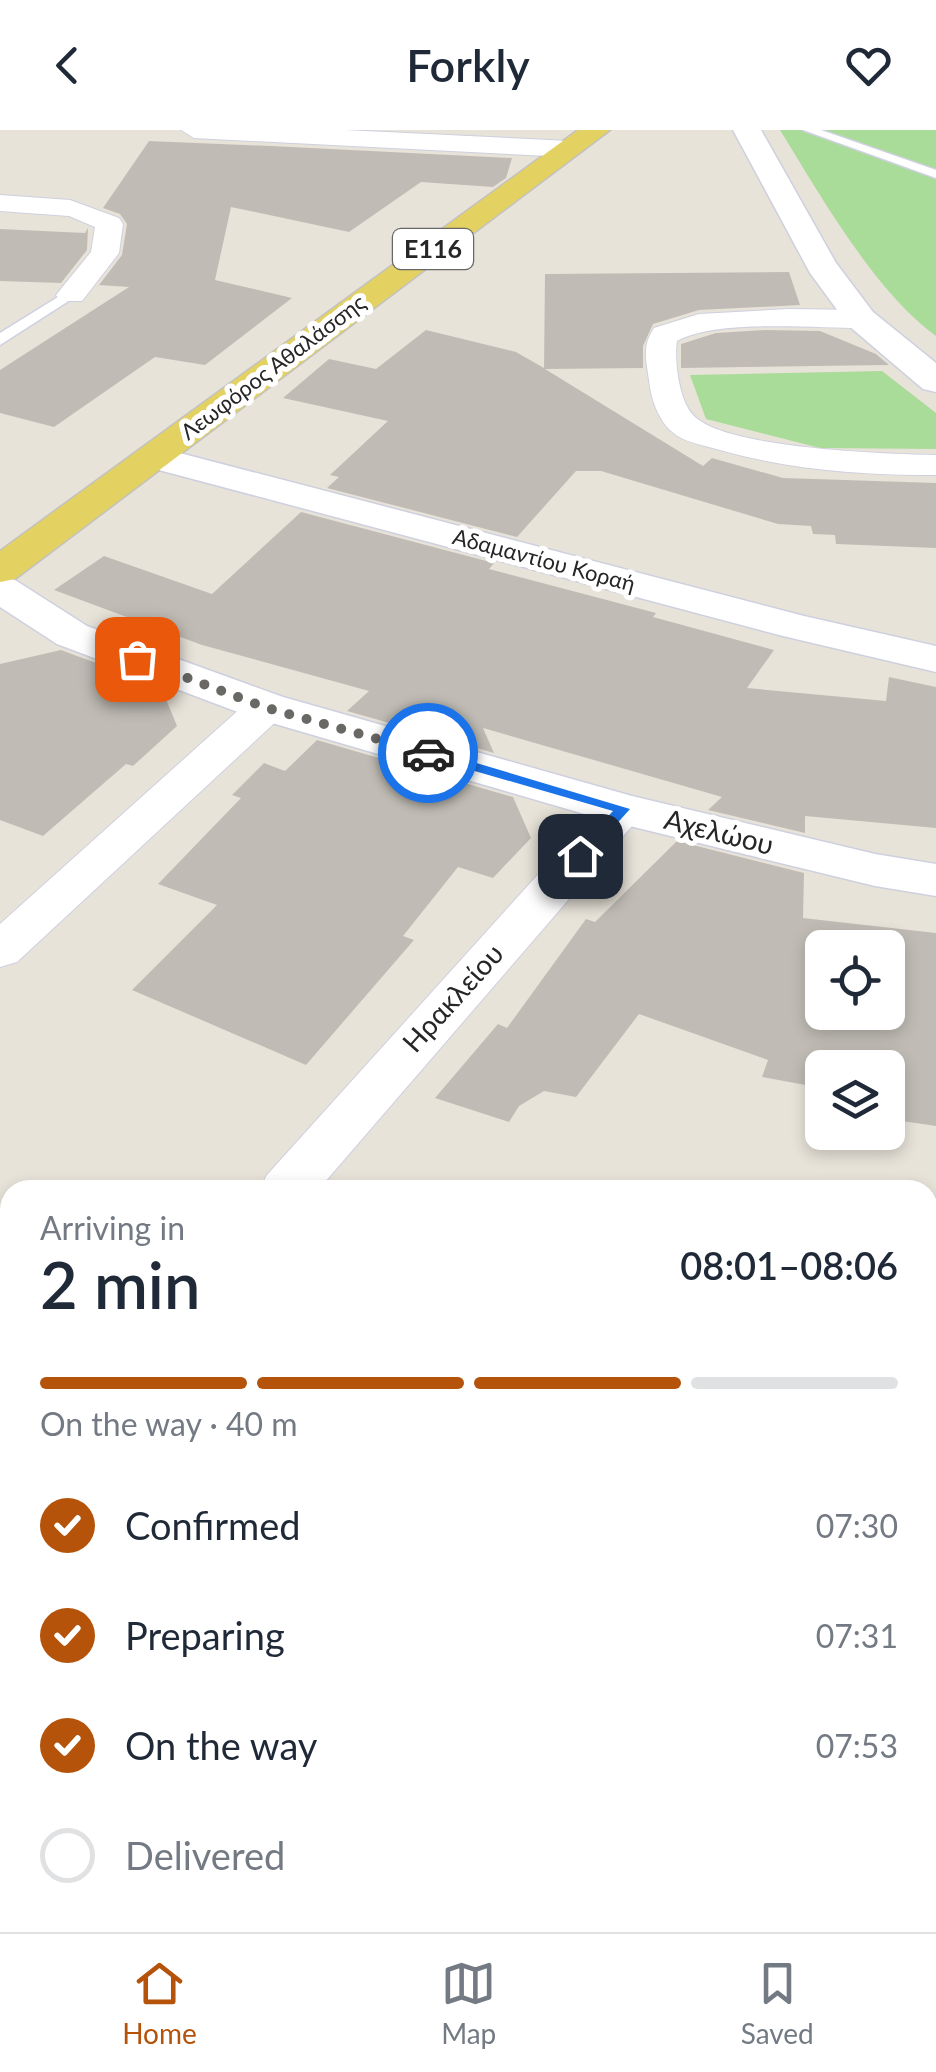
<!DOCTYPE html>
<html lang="en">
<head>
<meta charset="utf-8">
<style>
	:root { --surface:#fff; --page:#f6f6f7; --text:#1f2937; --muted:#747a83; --line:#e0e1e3; --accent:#b45309 }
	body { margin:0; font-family:Lato,sans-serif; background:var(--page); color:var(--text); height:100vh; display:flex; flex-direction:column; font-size:38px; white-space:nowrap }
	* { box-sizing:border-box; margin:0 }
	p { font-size:32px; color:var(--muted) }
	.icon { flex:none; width:55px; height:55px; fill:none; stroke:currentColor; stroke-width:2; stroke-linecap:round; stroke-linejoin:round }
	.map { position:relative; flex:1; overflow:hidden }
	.details { position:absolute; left:0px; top:1050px; width:938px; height:752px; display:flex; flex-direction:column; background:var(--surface); border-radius:30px 30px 0 0; box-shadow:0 5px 15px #0003 }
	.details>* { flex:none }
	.fabs { position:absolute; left:805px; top:800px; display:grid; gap:20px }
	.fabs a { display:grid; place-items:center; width:100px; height:100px; border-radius:15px; background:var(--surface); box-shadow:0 5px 15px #0003; font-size:50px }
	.pin { position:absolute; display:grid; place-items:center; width:85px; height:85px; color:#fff; margin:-42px; border-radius:20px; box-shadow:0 5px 15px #0006 }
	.courier { position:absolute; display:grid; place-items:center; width:100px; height:100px; margin:-50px; border:8px solid #1a73e8; border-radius:50%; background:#fff; color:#222; box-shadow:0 2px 12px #0007 }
	.headline em { font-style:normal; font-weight:600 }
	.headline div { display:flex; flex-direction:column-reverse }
	.headline { display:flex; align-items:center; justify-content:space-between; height:170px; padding:0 40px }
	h1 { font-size:65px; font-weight:600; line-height:75px }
	.bar { display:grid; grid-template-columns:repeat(4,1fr); gap:15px 10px; align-content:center; height:120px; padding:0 40px }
	.bar i { height:12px; border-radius:8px; background:var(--line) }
	.bar .active { background:var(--accent) }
	.bar p { grid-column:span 4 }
	ol { padding:0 40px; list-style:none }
	li { display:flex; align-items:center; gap:30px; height:110px }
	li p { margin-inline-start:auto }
	li .icon { padding:10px; border-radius:50%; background:var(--accent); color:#fff; stroke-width:4 }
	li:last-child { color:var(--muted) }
	li i { width:55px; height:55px; border:5px solid var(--line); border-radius:50% }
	header { display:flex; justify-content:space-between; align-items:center; height:130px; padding:0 40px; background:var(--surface); font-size:45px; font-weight:600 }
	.tabs { display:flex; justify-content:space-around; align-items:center; height:140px; border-top:2px solid var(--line); background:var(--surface); font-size:28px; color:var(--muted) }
	.tabs a { display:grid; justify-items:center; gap:5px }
	.tabs .active { color:var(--accent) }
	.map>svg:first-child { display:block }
	.green { fill:#a9db99 }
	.building { fill:#c0bcb5; fill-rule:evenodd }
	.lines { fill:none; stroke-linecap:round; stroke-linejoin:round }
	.lane-casing { stroke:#ced0df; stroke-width:3 }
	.street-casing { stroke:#ced0df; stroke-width:2 }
	.secondary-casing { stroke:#ced0df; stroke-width:3 }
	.primary-casing { stroke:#c2c2c2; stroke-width:3 }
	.lane { fill:#fff; fill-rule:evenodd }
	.street { fill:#fff; fill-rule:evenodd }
	.secondary { fill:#fff; fill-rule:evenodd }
	.primary { fill:#e3d162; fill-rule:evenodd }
	.route { fill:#1a73e8 }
	.done { stroke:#6a6865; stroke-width:10; stroke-dasharray:0 18 }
	.labels { text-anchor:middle; stroke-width:10; stroke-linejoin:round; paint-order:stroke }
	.far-street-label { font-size:22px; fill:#262626; stroke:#fff }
	.shield { fill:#fff; stroke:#676767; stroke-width:2.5 }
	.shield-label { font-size:25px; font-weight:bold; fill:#262626 }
	.street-label { font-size:28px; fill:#262626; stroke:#fff }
</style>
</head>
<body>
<header><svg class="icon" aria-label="back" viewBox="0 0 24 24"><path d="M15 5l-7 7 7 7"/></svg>Forkly<svg class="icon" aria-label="heart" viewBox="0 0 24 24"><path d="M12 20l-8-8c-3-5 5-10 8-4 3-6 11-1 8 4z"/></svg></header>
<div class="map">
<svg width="936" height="1802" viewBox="0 0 936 1802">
	<rect width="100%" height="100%" fill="#e8e3d9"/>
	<!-- green -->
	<path class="green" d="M 780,0 L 936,0 L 936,206 C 875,162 820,65 780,0 Z
		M 882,241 L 936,283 L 936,319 L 820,318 L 706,289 L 690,245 Z"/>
	<!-- building -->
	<path class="building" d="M 149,11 L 271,16 L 512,28 L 506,48 L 493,57 L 421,52 L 349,102 L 231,77 L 215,150 L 292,168 L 205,235 L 155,227 L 54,297 L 0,283 L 0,240 L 129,157 L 99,155 L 122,125 L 127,94 L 120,84 L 103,78 Z
		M 88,98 L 87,120 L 61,153 L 0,151 L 0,99 L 85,103 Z
		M 789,142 L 800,175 L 699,180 L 653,194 L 643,216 L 643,238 L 545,239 L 703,336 L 712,328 L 783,348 L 936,353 L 936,418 L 836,414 L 835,405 L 813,404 L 811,396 L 778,394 L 601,341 L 576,341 L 517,407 L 327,358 L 339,347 L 330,345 L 388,291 L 283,268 L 329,229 L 376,239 L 426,200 L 516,222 L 544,238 L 545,144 Z
		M 766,200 L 820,201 L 876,224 L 889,235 L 681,238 L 681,214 L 716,203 Z
		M 301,382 L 494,433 L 489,439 L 656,483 L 653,487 L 774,520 L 747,558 L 886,571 L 889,547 L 936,557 L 936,698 L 805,686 L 805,703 L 708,680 L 722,667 L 483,598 L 494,623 L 347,581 L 369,561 L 202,515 L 54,460 L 104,426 L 212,464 Z
		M 61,520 L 161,557 L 177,596 L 133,636 L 126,634 L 43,706 L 0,690 L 0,534 Z
		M 317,610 L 513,667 L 531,708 L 493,748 L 458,737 L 403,806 L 414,810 L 306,935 L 132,860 L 217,775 L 158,754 L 241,668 L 232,665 L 264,633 L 285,641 Z
		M 677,711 L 804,743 L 803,788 L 936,803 L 936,996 L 888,989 L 888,938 L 822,938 L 822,958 L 762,947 L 768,930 L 639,884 L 576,967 L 544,961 L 519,976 L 509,992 L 435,968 L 498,894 L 507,898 L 586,789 L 595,792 ZM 822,818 L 888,818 L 888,882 L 822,882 Z"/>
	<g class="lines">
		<defs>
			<path id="lane" d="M 803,0 L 821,0 L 936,40 L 936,48 Z
				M 66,162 L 78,165 L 0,215 L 0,203 Z
				M 936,1470 L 936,1584 L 928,1588 L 928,1473 Z
				M 886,1792 L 924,1792 L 923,1802 L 885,1802 Z"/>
			<path id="street" d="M 181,0 L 345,0 L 569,11 L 582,19 L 569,27 L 194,8 Z
				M 0,65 L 70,70 L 119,88 L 123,94 L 119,123 L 82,171 L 60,171 L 56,165 L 91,122 L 95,97 L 69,86 L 0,81 Z
				M 789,179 L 861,180 L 872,183 L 876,189 L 872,195 L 861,198 C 815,198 716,189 677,211 C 674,230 679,270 693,285 C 724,319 889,324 936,325 L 936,345 C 862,345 791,340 720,320 C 706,316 688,313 676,305 C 659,293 651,270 649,250 C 646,230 642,216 654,198 L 699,184 Z
				M 267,565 L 282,568 L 288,577 L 282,586 L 17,832 L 0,837 L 0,794 L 252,568 Z
				M 622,665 L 638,669 L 644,679 L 638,689 L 318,1060 L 259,1060 L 267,1045 L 606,669 Z
				M 928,1399 L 936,1401 L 936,1459 L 928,1457 Z
				M 10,1493 L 10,1570 L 0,1574 L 0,1497 Z
				M 490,1792 L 564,1792 L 561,1802 L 487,1802 Z"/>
			<path id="secondary" d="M 733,0 L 761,0 L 836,133 L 873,182 L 936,233 L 936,262 L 923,259 L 849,196 L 810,143 Z
				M 153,316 L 804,486 L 936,516 L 936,542 L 783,506 L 140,335 L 134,327 L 140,319 Z
				M 0,446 L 15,450 L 87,496 L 283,567 L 632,666 L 875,724 L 936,734 L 936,766 L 875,756 L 605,690 L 251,587 L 57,514 L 0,477 Z"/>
			<path id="primary" d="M 578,0 L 610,0 L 15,449 L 0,452 L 0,421 Z"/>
		</defs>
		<!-- lane casing -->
		<use href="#lane" class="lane-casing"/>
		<!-- street casing -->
		<use href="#street" class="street-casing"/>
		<!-- secondary casing -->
		<use href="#secondary" class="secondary-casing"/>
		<!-- primary casing -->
		<use href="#primary" class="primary-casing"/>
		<!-- lane -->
		<use href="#lane" class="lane"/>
		<!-- street -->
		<use href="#street" class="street"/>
		<!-- secondary -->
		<use href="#secondary" class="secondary"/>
		<!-- primary -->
		<use href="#primary" class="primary"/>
	</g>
	<!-- route -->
	<path class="route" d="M 423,620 L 433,620 L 630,679 L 585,729 L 575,729 L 575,722 L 613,681 L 423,626 Z"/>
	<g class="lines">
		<!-- done -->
		<path class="done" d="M 137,529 L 267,578 L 428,623"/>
	</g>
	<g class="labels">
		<!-- far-street labels -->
		<g class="far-street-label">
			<text transform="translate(273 237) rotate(-37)" y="8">Λεωφόρος Αθαλάσσης</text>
			<text transform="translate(544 430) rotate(15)" y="8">Αδαμαντίου Κοραή</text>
		</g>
		<!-- shield labels -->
		<rect class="shield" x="393" y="99" width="80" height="40" rx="8"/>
		<g class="shield-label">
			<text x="433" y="128">E116</text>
		</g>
		<!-- street labels -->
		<g class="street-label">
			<text transform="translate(719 702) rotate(14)" y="10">Αχελώου</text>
			<text transform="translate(453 868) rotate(-48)" y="10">Ηρακλείου</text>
		</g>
	</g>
</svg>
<div class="fabs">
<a><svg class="icon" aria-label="locate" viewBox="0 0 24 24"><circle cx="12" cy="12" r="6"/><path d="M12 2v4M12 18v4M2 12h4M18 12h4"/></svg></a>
<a><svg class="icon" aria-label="layers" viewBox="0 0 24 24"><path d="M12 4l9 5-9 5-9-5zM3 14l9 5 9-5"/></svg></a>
</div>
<div class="pin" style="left:137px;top:529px;background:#ea580c"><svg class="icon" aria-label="bag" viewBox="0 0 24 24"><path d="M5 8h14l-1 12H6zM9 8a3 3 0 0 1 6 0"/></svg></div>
<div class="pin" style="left:580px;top:726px;background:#1f2937"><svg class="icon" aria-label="home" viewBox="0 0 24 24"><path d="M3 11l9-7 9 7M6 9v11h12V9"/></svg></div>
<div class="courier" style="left:428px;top:623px"><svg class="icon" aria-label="car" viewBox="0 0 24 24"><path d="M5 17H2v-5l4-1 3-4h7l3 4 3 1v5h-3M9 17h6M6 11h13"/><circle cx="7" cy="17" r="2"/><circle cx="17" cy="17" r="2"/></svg></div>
<section class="details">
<div class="headline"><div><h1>2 min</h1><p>Arriving in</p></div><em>08:01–08:06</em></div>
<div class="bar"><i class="active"></i><i class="active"></i><i class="active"></i><i></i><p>On the way · 40 m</p></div>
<ol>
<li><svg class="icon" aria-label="check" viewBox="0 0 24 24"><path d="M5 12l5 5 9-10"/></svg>Confirmed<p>07:30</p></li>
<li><svg class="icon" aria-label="check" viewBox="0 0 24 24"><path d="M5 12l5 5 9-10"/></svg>Preparing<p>07:31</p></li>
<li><svg class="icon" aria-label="check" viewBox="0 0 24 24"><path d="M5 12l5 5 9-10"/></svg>On the way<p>07:53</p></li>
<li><i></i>Delivered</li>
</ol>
</section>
</div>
<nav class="tabs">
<a class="active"><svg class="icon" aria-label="home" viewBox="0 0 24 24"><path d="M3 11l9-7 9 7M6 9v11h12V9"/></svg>Home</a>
<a><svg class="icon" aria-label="map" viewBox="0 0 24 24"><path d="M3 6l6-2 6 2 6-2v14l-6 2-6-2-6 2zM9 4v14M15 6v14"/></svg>Map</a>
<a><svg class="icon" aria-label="saved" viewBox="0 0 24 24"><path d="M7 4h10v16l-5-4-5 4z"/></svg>Saved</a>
</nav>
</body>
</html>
